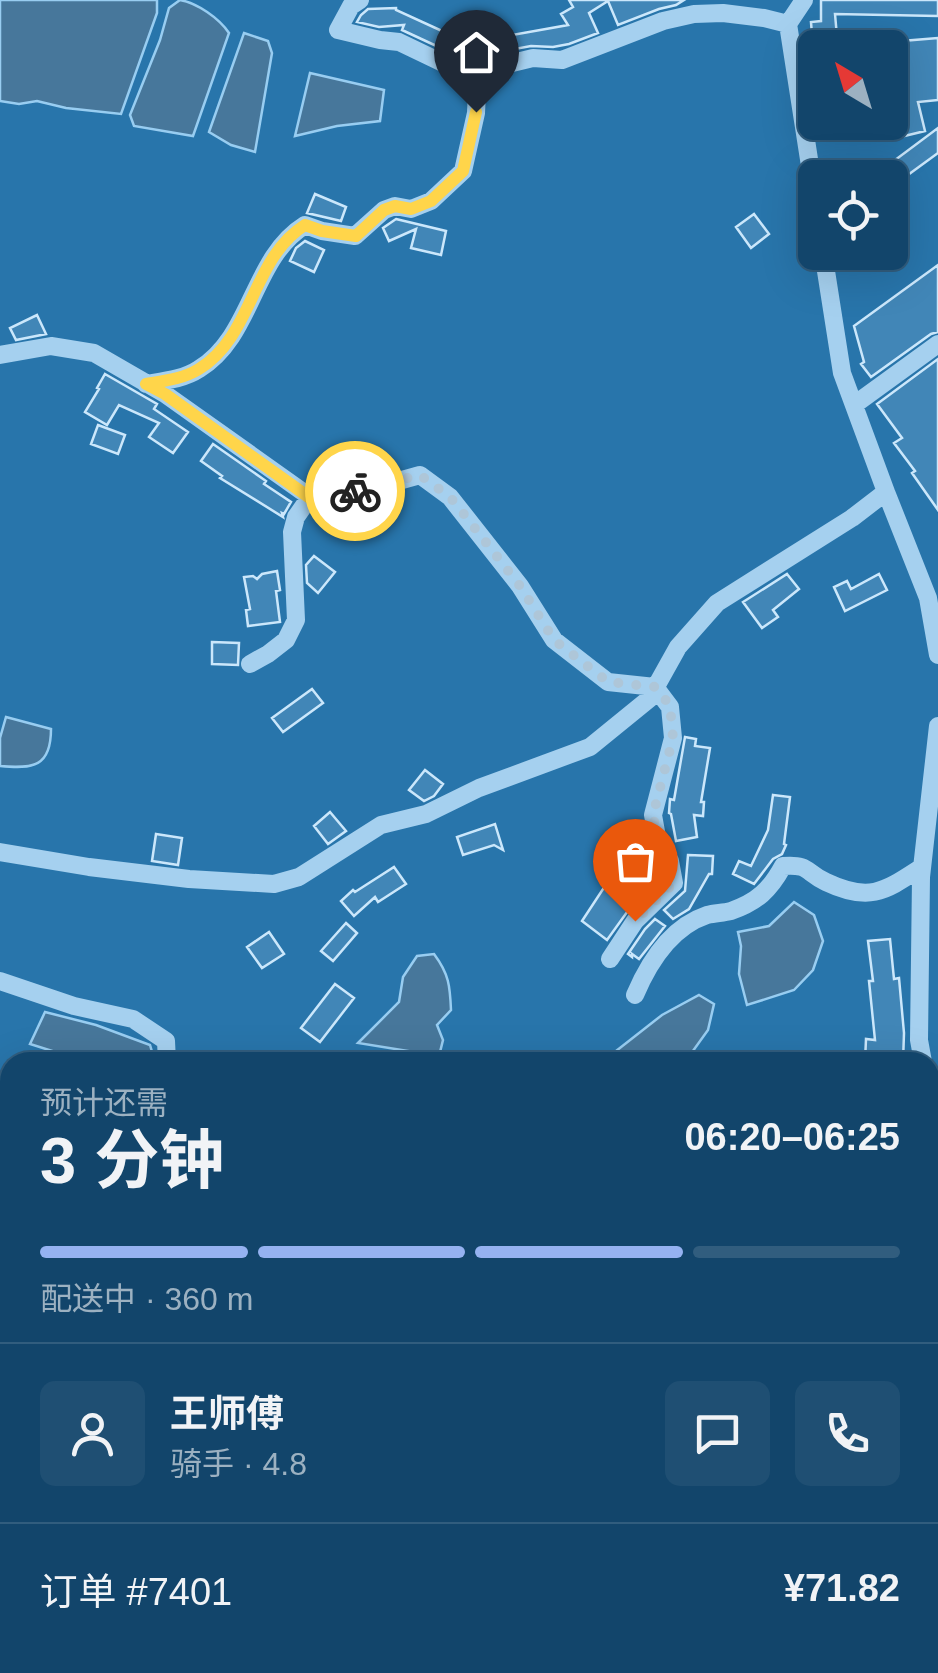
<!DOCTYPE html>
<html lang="zh">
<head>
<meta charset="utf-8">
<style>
	:root { --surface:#12456b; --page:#1f4f73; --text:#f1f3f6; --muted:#9cb1c1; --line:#315d7e; --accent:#95b2f1 }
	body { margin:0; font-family:Arial,"Noto Sans SC",sans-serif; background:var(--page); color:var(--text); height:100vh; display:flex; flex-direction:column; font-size:38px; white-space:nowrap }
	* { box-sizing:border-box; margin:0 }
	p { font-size:32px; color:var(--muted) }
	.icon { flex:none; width:55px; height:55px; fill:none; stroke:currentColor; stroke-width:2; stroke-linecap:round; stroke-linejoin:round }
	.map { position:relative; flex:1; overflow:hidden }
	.panel { position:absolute; left:0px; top:1052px; width:940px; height:622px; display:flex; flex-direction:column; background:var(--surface); border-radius:30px 30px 0 0; box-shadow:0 10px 40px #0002,0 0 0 2px var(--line) }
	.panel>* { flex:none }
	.needle { width:65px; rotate:322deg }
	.tools { position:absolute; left:798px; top:30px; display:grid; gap:20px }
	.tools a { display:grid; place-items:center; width:110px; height:110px; border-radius:15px; background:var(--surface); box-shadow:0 10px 40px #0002,0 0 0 2px var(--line); font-size:50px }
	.pin { position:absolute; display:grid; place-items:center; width:85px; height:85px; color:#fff; margin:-102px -42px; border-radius:50% 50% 50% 0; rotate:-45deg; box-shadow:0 0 10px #0007 }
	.pin .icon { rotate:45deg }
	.courier { position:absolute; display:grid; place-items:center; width:100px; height:100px; margin:-50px; border:8px solid #ffd54a; border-radius:50%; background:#fff; color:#222; box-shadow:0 2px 12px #0007 }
	.overview em { font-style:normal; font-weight:700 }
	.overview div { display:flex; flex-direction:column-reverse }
	.overview { display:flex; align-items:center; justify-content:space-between; height:170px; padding:0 40px }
	h1 { font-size:65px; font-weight:700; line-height:75px }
	.bar { display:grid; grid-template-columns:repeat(4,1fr); gap:15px 10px; align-content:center; height:120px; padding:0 40px }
	.bar i { height:12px; border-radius:8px; background:var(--line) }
	.bar .current { background:var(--accent) }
	.bar p { grid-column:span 4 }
	.line { display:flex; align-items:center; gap:25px; padding:0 40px; border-top:2px solid var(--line) }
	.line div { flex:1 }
	.round { display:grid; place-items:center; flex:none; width:105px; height:105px; border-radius:15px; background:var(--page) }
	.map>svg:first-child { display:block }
	.green { fill:#2875ab; fill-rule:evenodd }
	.water { fill:#47779b; stroke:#98cdf1; stroke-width:2.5 }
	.building { fill:#4186b7; stroke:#cbe7fb; stroke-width:2.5 }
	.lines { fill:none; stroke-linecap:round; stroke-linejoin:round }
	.minor { stroke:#a5d0ef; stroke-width:18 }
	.done { stroke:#aec6d8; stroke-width:10; stroke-dasharray:0 18 }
	.route { stroke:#ffd54a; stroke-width:12 }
</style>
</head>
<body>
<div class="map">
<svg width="938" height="1673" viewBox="0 0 938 1673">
	<rect width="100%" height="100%" fill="#185c8f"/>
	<!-- green -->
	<path class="green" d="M 0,0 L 938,0 L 938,1673 L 0,1673 ZM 815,48 L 890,48 L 890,122 L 815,122 ZM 815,178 L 890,178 L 890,252 L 815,252 ZM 10,1062 L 930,1062 L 930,1665 L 10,1665 Z"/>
	<!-- water -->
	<path class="water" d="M 0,0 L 157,0 L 157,13 L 121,114 L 66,108 L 37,101 L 19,104 L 0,101 Z
		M 180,0 C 197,3 219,18 229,33 L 193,136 L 134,126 L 130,115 L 160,40 L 169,8 Z
		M 244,33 L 268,41 L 272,53 L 255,152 L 231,145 L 209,132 Z
		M 310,73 L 384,90 L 380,121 L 337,126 L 295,136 Z
		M 6,717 L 51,729 C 51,767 33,769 0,766 L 0,738 Z
		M 794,902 L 814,915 L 823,941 L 813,970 L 794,990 L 747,1005 L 739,974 L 741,946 L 738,932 L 769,926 Z
		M 434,954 C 449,974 450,986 451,1010 L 437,1025 L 443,1040 L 439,1056 L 358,1043 L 399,1002 L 403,977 L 417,956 Z
		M 699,995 L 714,1004 L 708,1030 L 690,1055 L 688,1062 L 602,1062 L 662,1015 Z
		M 45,1012 L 96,1025 L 150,1045 L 155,1062 L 87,1062 L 30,1044 Z
		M 0,1073 L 10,1075 L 10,1274 L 0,1273 Z
		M 0,1304 L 10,1306 L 10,1665 L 536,1665 L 531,1673 L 0,1673 Z
		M 930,1383 L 938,1385 L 938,1673 L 587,1673 L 593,1665 L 930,1665 Z"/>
	<!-- building -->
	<path class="building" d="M 569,0 L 684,0 L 676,5 L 659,9 L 618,25 L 608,1 L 589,13 L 598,33 L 569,44 L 553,47 L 531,46 L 471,57 L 445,50 L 402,30 L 404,25 L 379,27 L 357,22 L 361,15 L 368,9 L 396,8 L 396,10 L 442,31 L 478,43 L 477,35 L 494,32 L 495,38 L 568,25 L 561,14 L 573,7 Z
		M 821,0 L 938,0 L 938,16 L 835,14 L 838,48 L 813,48 L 811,22 L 821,21 Z
		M 938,38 L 938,100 L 918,102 L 925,131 L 888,140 L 884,122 L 890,122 L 890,42 Z
		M 938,128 L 938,153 L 890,188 L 890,178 L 871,178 Z
		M 315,194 L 346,207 L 341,221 L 307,213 Z
		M 754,214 L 769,234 L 751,248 L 736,227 Z
		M 396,219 L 446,231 L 441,255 L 411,248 L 416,229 L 389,241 L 383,228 Z
		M 305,241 L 324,250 L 314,272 L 290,261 L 296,248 Z
		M 938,265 L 938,332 L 931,334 L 871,377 L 861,364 L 864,362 L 854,326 Z
		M 37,315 L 46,334 L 16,340 L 10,328 Z
		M 938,359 L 938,510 L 912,473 L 915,471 L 894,443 L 902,438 L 877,404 Z
		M 105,374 L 157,404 L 154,409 L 188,432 L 173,453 L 149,437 L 159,423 L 119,405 L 107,425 L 85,412 L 99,389 L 97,388 Z
		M 98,425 L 125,435 L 118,454 L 91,444 Z
		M 213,444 L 266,481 L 264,484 L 291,502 L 284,514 L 282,513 L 283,517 L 220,478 L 222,476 L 201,461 Z
		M 314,556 L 335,572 L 318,593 L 307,583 L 306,565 Z
		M 277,571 L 280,590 L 276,591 L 280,622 L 248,626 L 246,610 L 250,609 L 244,577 L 253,576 L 257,579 L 262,574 Z
		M 787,574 L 799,589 L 773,610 L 778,617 L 762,628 L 743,602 Z
		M 879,574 L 887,590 L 845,611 L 834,587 L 847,581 L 851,589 Z
		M 212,642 L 239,643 L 238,665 L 212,664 Z
		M 312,689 L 323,703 L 283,732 L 272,718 Z
		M 685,737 L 696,739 L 695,746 L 710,748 L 701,802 L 704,802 L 703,816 L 694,815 L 697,837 L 676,841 L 671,814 L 669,813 L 670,799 L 674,800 Z
		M 425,770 L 443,784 L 434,796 L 424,801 L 409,790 Z
		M 773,795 L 790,797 L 784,844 L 786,845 L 782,854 L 773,859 L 754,884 L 733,874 L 739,861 L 751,866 L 768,830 Z
		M 330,812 L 346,831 L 328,844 L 314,826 Z
		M 495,824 L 503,850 L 494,845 L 463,855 L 457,837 Z
		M 156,834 L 182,838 L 178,865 L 152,861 Z
		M 688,855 L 713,856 L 712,874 L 709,874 L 689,909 L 673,919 L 664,910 L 685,891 Z
		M 394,867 L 406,884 L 378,902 L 375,897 L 354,916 L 341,901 L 353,890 L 355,892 Z
		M 605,886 L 619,896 L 617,899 L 630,908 L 607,940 L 582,921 Z
		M 655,919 L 665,926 L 639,959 L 632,954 L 632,957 L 628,954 L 645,929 Z
		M 346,923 L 357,933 L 333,961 L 321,951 Z
		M 269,932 L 284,954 L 262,968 L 247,947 Z
		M 890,939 L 894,979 L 899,978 L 904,1033 L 903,1062 L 865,1062 L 866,1039 L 875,1040 L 869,981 L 873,981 L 868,941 Z
		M 335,984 L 354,998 L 320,1042 L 301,1028 Z"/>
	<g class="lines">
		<!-- minor -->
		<path class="minor" d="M 360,0 L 351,6 L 338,30 L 380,40 L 399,42 L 447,65 L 478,71 L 533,58 L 562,60 L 663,21 L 694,14 L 723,13 L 764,18 L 788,24
			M 804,0 L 788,24 L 815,198
			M 823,252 L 842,373 L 886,492 L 928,598 L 938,655
			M 0,355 L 51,346 L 94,353 L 165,394 L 310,497 L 366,490 L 420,475 L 450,497 L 520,586 L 554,640 L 608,682 L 655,687 L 670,707 L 673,738 L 653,815 L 657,837 L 670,861 L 674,883 L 635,921 L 610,959
			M 146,384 C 164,381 184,379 199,369 C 253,336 252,258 305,225 L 322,231 L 355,236 L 384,210 L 395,206 L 411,209 L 431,201 L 463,171 L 476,113 L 478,71
			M 854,405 L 938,344
			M 250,664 L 268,654 L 286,640 L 296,620 L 292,532 L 296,517 L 310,497
			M 0,852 L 89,867 L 189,879 L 274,884 L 299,877 L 381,825 L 426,814 L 479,788 L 590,747 L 649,699 L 678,647 L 717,603 L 852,518 L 886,492
			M 0,981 L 74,1006 L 133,1019 L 166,1041 L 167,1062
			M 635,995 C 649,962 671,927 707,915 C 715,913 723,913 731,911 C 757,902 770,890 783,866 C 810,864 805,872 826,882 C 870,903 885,891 922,867
			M 923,1062 L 919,1040 L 921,877 L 938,726
			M 930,1099 L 938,1141
			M 0,1284 L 10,1286"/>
	</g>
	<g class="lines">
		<!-- done -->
		<path class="done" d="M 355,491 L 420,475 L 450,497 L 463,513 L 520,586 L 554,640 L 608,682 L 656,687 L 670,706 L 673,738 L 653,815 L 657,837 L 670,861 L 674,883 L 635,921"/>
		<!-- route -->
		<path class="route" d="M 355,491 L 310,498 L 165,394 L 146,384 C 164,381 183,379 199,369 C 253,336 252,258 305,225 L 322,231 L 356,236 L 384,210 L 395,206 L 411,209 L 431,201 L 463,171 L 476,112"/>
	</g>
</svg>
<div class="tools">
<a><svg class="needle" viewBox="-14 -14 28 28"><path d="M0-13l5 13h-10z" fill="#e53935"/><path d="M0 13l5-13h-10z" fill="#9cb1c1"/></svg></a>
<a><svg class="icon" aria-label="locate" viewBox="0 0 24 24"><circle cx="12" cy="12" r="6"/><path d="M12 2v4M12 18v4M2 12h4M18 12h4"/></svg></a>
</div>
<div class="pin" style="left:635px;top:921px;background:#ea580c"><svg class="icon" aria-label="bag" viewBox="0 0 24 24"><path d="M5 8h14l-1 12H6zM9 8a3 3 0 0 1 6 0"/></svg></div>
<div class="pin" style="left:476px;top:112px;background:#1f2937"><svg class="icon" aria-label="home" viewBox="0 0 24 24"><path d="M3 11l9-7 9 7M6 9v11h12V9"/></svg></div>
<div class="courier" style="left:355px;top:491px"><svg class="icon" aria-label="bike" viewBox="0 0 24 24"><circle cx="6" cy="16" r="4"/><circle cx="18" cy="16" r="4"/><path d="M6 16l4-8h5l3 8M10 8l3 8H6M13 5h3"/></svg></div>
<section class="panel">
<div class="overview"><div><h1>3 分钟</h1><p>预计还需</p></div><em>06:20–06:25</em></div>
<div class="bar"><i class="current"></i><i class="current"></i><i class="current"></i><i></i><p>配送中 · 360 m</p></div>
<div class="line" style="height:180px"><a class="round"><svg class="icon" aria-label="person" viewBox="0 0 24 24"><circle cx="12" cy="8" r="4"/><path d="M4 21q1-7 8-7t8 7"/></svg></a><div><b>王师傅</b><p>骑手 · 4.8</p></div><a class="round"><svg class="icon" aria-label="chat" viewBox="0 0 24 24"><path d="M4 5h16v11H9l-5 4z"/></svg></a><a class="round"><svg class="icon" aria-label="phone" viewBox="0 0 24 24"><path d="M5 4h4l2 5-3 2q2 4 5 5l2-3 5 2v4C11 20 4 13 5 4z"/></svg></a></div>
<div class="line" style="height:130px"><div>订单 #7401</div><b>¥71.82</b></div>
</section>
</div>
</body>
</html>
